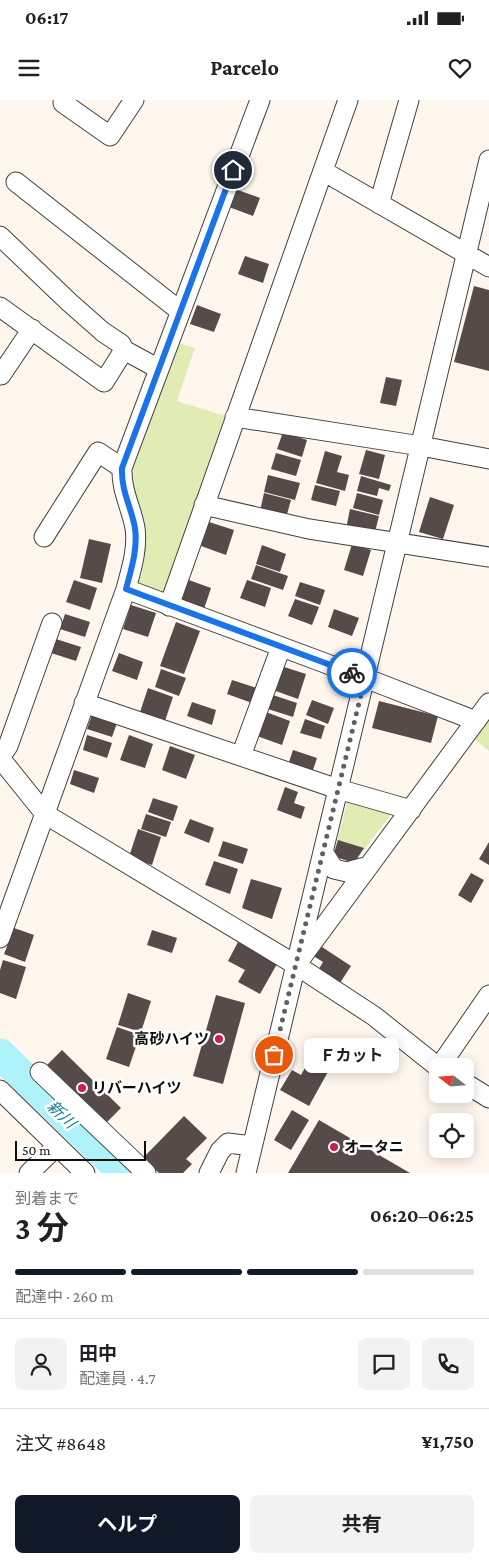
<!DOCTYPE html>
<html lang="ja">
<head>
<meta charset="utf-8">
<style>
	:root { --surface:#fff; --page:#f2f2f2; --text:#202124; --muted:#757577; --line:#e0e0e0; --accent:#111827 }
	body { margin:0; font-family:"Crimson Pro","Noto Sans JP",serif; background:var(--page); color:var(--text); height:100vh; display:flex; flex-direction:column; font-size:19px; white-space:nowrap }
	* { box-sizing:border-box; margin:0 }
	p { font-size:16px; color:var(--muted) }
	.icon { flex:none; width:28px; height:28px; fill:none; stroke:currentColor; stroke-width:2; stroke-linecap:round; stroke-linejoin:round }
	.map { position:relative; height:1073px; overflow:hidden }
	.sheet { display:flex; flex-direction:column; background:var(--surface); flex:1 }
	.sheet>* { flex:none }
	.needle { width:32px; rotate:287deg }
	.fabs { position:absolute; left:429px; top:958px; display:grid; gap:10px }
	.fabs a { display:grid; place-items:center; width:45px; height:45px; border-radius:8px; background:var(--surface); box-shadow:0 2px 12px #0003; font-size:25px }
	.scale { position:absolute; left:15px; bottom:12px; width:131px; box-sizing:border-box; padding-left:5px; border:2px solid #0e0e0e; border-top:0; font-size:14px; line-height:18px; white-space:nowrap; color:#0e0e0e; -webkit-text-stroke:4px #fff; paint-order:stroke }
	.pin { position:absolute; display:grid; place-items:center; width:42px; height:42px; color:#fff; margin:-21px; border:2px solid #fff; border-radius:50%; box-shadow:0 1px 5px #0007 }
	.courier { position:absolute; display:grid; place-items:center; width:50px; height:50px; margin:-25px; border:4px solid #1a73e8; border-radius:50%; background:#fff; color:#222; box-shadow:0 1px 6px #0007 }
	.bubble { position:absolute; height:35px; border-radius:8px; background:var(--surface); box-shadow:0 2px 12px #0003; font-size:16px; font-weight:700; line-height:35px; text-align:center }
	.summary em { font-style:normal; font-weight:700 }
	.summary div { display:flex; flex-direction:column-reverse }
	.summary { display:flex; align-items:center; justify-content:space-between; height:85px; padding:0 15px }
	h1 { font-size:32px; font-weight:700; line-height:38px }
	.bar { display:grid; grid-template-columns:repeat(4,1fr); gap:8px 5px; align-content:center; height:60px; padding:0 15px }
	.bar i { height:6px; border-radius:4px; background:var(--line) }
	.bar .selected { background:var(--accent) }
	.bar p { grid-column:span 4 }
	.line { display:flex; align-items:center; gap:12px; padding:0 15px; border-top:1px solid var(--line) }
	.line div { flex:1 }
	.round { display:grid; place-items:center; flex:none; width:52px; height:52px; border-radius:8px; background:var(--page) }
	.primary-button { display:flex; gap:10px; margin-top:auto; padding:10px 15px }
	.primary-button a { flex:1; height:58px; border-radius:8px; background:var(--accent); color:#fff; font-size:20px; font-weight:700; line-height:58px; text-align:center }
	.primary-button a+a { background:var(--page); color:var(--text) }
	.status { display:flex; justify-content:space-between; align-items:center; height:35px; padding:0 25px; background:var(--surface); direction:ltr }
	.status svg { height:14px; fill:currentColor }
	header { display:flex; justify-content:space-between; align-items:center; height:65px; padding:0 15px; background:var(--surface); font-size:22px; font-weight:700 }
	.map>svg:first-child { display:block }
	.green { fill:#e1ecb5 }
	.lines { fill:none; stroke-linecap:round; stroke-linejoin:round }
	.river { stroke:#aff3fa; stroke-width:31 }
	.building { fill:#574b49 }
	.minor-casing { stroke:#414141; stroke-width:21 }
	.minor { stroke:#fff; stroke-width:19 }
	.done { stroke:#62605c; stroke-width:5; stroke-dasharray:0 9 }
	.route { stroke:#1a73e8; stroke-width:6 }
	.poi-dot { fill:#c71c54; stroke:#fff; stroke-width:2 }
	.labels { text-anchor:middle; stroke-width:5; stroke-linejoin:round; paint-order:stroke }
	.poi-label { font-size:15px; font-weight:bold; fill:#0e0e0e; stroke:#fff; text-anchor:start }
	.water-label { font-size:16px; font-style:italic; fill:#0e7d91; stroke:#fff }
</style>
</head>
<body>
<div class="status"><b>06:17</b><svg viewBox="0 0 49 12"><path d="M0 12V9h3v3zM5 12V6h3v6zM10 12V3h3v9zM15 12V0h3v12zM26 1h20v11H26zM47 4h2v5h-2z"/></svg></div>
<header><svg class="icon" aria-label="menu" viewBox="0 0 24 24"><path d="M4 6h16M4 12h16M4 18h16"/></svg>Parcelo<svg class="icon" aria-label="heart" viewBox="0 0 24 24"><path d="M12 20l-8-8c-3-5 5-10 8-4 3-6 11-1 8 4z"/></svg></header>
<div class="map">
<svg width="489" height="1073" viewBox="0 0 489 1073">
	<rect width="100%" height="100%" fill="#fff7ee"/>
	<!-- green -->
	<path class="green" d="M 179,243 L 195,248 L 177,301 L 225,316 L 162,497 L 132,488 L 132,372 Z
		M 489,619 L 489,651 L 474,639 Z
		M 349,696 L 395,709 L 354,763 L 333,756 Z"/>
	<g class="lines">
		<!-- river -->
		<path class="river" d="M 0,954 L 124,1073"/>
	</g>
	<!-- building -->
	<path class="building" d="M 235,89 L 260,98 L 253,116 L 229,107 Z
		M 245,156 L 269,164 L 263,183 L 238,174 Z
		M 474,186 L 489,190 L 489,271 L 454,262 Z
		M 197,205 L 221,214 L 214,232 L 190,224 Z
		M 386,277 L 402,280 L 396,306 L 380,303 Z
		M 283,332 L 307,340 L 302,357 L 277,349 Z
		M 366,350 L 385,355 L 379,379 L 359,374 Z
		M 325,351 L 342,356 L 337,372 L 349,375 L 345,391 L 316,383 Z
		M 276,353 L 301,360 L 296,376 L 271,369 Z
		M 268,375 L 300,383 L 295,400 L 264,392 Z
		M 361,376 L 391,385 L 389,391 L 379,388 L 377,396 L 357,391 Z
		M 315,385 L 340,391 L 336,406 L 311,400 Z
		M 264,393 L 291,400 L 286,418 L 260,411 Z
		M 357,393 L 383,400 L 379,415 L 353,408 Z
		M 430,397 L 454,405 L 443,439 L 419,432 Z
		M 350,409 L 379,416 L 374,436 L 346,429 Z
		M 209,422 L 234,430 L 226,455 L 201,446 Z
		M 89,439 L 111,444 L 102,483 L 80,478 Z
		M 352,444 L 371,450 L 363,476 L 344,470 Z
		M 262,445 L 286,454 L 280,472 L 256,464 Z
		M 256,465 L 288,476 L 283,490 L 251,479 Z
		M 186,479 L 211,488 L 203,512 L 178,504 Z
		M 74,480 L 97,488 L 90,510 L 66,502 Z
		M 247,480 L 271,488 L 265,507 L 240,498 Z
		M 300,482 L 325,490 L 320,505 L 295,496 Z
		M 295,499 L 319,507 L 312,525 L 288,516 Z
		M 131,505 L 156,513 L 148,537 L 123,529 Z
		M 334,509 L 359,518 L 352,536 L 328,527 Z
		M 65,514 L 90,522 L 85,537 L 60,529 Z
		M 176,522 L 200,531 L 184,574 L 160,566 Z
		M 56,539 L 81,547 L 76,561 L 51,553 Z
		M 119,553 L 143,562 L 137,580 L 112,571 Z
		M 281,566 L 306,574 L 298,599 L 273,590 Z
		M 161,569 L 186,578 L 179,596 L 155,587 Z
		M 232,580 L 257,588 L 252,603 L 227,594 Z
		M 148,588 L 173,597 L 165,621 L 140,612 Z
		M 273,595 L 297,603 L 293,617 L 268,609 Z
		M 312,600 L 334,608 L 328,624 L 306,615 Z
		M 379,601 L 438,616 L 431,643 L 372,628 Z
		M 192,602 L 216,610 L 212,625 L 187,616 Z
		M 266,612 L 290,621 L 282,645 L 257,636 Z
		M 92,615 L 117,623 L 112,637 L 87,629 Z
		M 305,619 L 325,626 L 321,639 L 300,633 Z
		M 87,635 L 112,643 L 107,658 L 83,650 Z
		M 129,635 L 153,644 L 145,668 L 120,660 Z
		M 170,646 L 195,655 L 186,679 L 162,670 Z
		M 293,650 L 317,658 L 311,676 L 287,668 Z
		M 74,670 L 99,678 L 94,693 L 70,684 Z
		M 285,687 L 298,692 L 294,703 L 305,707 L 301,719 L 277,710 Z
		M 153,698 L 178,706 L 173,721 L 148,712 Z
		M 146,714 L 171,722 L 166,737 L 141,729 Z
		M 190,719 L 214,728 L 209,743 L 184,733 Z
		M 138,729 L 161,737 L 152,765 L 129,757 Z
		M 338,740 L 364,748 L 354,763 L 333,756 Z
		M 223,741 L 248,749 L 243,764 L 218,756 Z
		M 489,742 L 489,765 L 479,759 Z
		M 214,761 L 238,769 L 230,794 L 205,785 Z
		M 471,773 L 484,780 L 471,803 L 458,795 Z
		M 251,779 L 282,788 L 272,819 L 242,808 Z
		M 14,828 L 34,835 L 25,862 L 4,854 Z
		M 152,830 L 177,838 L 172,853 L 147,845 Z
		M 238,842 L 277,864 L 260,894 L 238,882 L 245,870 L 228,861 Z
		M 319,845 L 351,866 L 338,886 L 317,872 L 323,862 L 312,855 Z
		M 3,860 L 26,867 L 16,899 L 0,893 L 0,870 Z
		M 128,893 L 151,901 L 141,932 L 118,925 Z
		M 216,895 L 245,903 L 223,984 L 193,976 Z
		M 117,927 L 140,935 L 129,967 L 106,959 Z
		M 62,950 L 121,1008 L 102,1027 L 43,969 Z
		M 310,959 L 329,970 L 309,1006 L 280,990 L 292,970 L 301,975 Z
		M 292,1010 L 309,1020 L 291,1050 L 274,1040 Z
		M 184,1016 L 207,1038 L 186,1059 L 192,1064 L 183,1073 L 159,1073 L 143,1058 Z
		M 319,1020 L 410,1073 L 288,1073 Z"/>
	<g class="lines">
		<defs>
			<path id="minor" d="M 63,3 L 110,36 L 134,0
				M 323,71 L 489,167
				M 16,82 L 180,211
				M 379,104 L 409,0
				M 0,136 L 69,202 L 103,232 L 121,244 L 124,250
				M 0,207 L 104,282 L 124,250 L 159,269
				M 0,274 L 1,275 L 32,229
				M 235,317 L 421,346 L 489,359
				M 204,405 L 309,429 L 489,457
				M 44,437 L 98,352 L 122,368
				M 126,489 L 365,578 L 476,621
				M 169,506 L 348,0
				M 84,603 L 338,689 L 411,710
				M 241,656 L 281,547
				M 0,658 L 45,714 L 296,865 L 374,916 L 438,967
				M 0,658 L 8,646 L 52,523
				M 323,752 L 334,769 L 347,772 L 369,766
				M 0,838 L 126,489 C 131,470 138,449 135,428 C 131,406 121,391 122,368 L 260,0
				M 301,858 L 489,603
				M 440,966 L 489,895
				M 40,972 L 146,1073
				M 465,983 L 489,998
				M 0,990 L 85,1073
				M 29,1073 L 57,1046
				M 209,1073 L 220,1051 L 228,1043 L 252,1046
				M 246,1073 L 489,60"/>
		</defs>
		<!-- minor casing -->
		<use href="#minor" class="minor-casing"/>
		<!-- minor -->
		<use href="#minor" class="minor"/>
	</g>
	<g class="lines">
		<!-- done -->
		<path class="done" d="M 274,955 L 365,578 L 352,573"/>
		<!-- route -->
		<path class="route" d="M 233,70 L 122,368 C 121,391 131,406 135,428 C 138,449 131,470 126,489 L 352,573"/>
	</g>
	<!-- markers -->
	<g class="poi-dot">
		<circle cx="219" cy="939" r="5"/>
		<circle cx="82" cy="988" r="5"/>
		<circle cx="334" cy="1047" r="5"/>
	</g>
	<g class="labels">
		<!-- poi labels -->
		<g class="poi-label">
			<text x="209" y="944" text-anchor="end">高砂ハイツ</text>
			<text x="92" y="993">リバーハイツ</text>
			<text x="344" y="1052">オータニ</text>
		</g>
		<!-- water labels -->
		<g class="water-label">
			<text transform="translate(62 1014) rotate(44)" y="6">新川</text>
		</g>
	</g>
</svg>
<div class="fabs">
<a><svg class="needle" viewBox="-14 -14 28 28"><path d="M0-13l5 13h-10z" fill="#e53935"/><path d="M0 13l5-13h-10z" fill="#757577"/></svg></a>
<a><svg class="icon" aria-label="locate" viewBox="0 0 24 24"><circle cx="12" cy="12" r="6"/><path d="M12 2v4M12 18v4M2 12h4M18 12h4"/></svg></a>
</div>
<div class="scale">50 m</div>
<div class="pin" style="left:274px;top:955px;background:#ea580c"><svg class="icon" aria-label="bag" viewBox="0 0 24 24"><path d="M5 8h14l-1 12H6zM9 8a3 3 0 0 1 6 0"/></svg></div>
<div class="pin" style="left:233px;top:70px;background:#1f2937"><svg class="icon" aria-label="home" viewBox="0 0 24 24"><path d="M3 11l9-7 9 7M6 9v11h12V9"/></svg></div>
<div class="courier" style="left:352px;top:573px"><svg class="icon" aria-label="bike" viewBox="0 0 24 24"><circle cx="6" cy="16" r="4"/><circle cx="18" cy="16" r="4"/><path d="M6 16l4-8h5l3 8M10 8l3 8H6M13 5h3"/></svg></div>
<div class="bubble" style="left:304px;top:938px;width:95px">Ｆカット</div>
</div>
<section class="sheet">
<div class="summary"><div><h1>3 分</h1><p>到着まで</p></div><em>06:20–06:25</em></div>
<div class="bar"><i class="selected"></i><i class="selected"></i><i class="selected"></i><i></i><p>配達中 · 260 m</p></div>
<div class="line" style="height:90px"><a class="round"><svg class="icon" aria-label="person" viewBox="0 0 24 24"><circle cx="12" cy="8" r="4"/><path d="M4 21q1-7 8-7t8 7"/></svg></a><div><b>田中</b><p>配達員 · 4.7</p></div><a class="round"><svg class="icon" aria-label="chat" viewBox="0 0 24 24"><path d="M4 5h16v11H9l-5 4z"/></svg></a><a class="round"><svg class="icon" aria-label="phone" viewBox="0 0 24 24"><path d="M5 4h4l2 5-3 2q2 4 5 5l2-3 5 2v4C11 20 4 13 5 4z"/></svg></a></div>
<div class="line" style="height:65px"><div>注文 #8648</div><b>¥1,750</b></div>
<div class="primary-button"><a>ヘルプ</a><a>共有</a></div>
</section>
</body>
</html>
